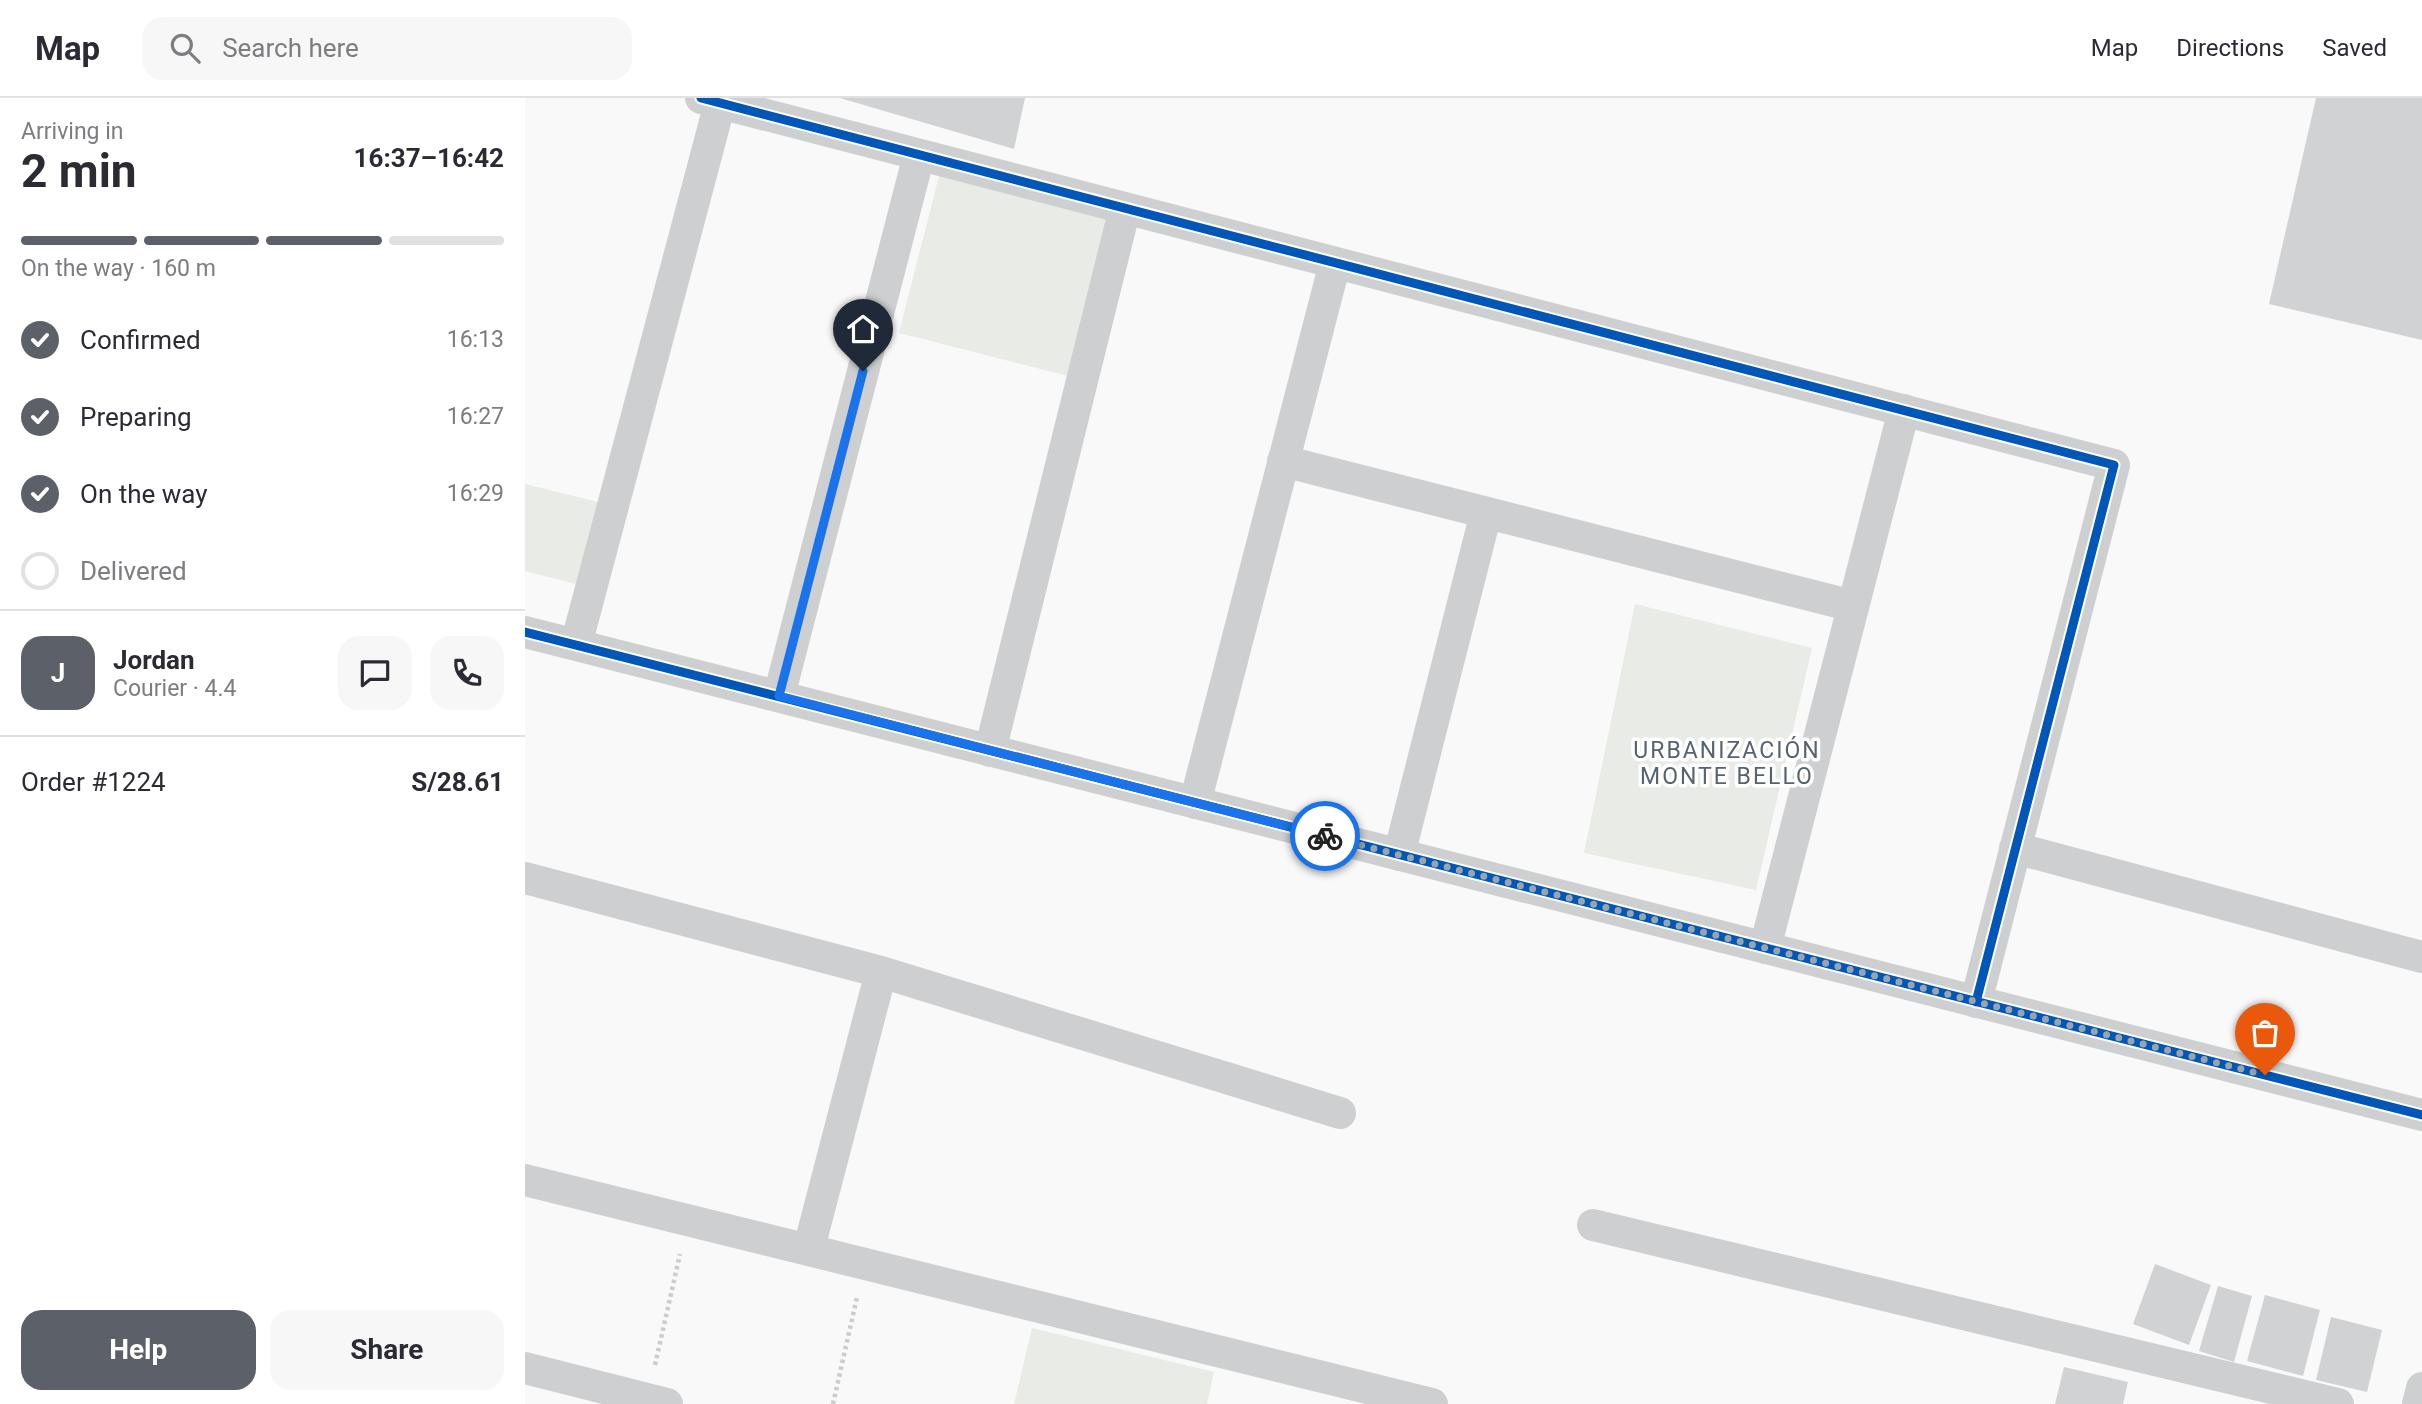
<!DOCTYPE html>
<html lang="en">
<head>
<meta charset="utf-8">
<style>
	:root { --surface:#fff; --page:#f7f7f7; --text:#2b2b33; --muted:#7c7c81; --line:#e1e1e2; --accent:#5c6169 }
	body { margin:0; font-family:Roboto,sans-serif; background:var(--page); color:var(--text); height:100vh; display:flex; flex-direction:column; font-size:26px; white-space:nowrap }
	* { box-sizing:border-box; margin:0 }
	p { font-size:23px; color:var(--muted) }
	.icon { flex:none; width:38px; height:38px; fill:none; stroke:currentColor; stroke-width:2; stroke-linecap:round; stroke-linejoin:round }
	.map { position:relative; flex:1; overflow:hidden }
	.sheet { display:flex; flex-direction:column; background:var(--surface); width:525px }
	.sheet>* { flex:none }
	.pin { position:absolute; display:grid; place-items:center; width:60px; height:60px; color:#fff; margin:-72px -30px; border-radius:50% 50% 50% 0; rotate:-45deg; box-shadow:0 0 7px #0007 }
	.pin .icon { rotate:45deg }
	.courier { position:absolute; display:grid; place-items:center; width:70px; height:70px; margin:-35px; border:5px solid #1a73e8; border-radius:50%; background:#fff; color:#222; box-shadow:0 2px 9px #0007 }
	.summary em { font-style:normal; font-weight:700 }
	.summary div { display:flex; flex-direction:column-reverse }
	.summary { display:flex; align-items:center; justify-content:space-between; height:119px; padding:0 21px }
	h1 { font-size:46px; font-weight:700; line-height:52px }
	.bar { display:grid; grid-template-columns:repeat(4,1fr); gap:10px 7px; align-content:center; height:84px; padding:0 21px }
	.bar i { height:9px; border-radius:5px; background:var(--line) }
	.bar .current { background:var(--accent) }
	.bar p { grid-column:span 4 }
	.line { display:flex; align-items:center; gap:18px; padding:0 21px; border-top:2px solid var(--line) }
	.line div { flex:1 }
	.round { display:grid; place-items:center; flex:none; width:74px; height:74px; border-radius:21px; background:var(--page) }
	ol { padding:0 21px; list-style:none }
	li { display:flex; align-items:center; gap:21px; height:77px }
	li p { margin-inline-start:auto }
	li .icon { padding:7px; border-radius:50%; background:var(--accent); color:#fff; stroke-width:4 }
	li:last-child { color:var(--muted) }
	li i { width:38px; height:38px; border:4px solid var(--line); border-radius:50% }
	.button { display:flex; gap:14px; margin-top:auto; padding:14px 21px }
	.button a { flex:1; height:80px; border-radius:21px; background:var(--accent); color:#fff; font-size:28px; font-weight:700; line-height:80px; text-align:center }
	.button a+a { background:var(--page); color:var(--text) }
	header { display:flex; align-items:center; gap:42px; box-sizing:border-box; height:98px; padding:0 35px; background:var(--surface); border-bottom:2px solid var(--line) }
	header strong { font-size:33px }
	nav { display:flex; gap:38px; margin-inline-start:auto; font-size:24px }
	.search { width:490px; height:63px; background:var(--page); display:flex; align-items:center; gap:18px; box-sizing:border-box; padding:0 24px; border-radius:21px; color:var(--muted); font-size:26px }
	main { display:flex; flex:1; min-height:0 }
	.map>svg:first-child { display:block }
	.green { fill:#e8ebe6 }
	.building { fill:#d0d2d3 }
	.lines { fill:none; stroke-linecap:round; stroke-linejoin:round }
	.path { stroke:#cbcccd; stroke-width:4.5; stroke-dasharray:3.5 3.5; stroke-linecap:butt }
	.minor { stroke:#cecfd0; stroke-width:32 }
	.cycleway-casing { stroke:#fff; stroke-width:13 }
	.cycleway { stroke:#0057b8; stroke-width:9 }
	.done { stroke:#99a4ac; stroke-width:7; stroke-dasharray:0 12.6 }
	.route { stroke:#1a73e8; stroke-width:9 }
	.labels { text-anchor:middle; stroke-width:7; stroke-linejoin:round; paint-order:stroke }
	.neighbourhood-label { font-size:23px; letter-spacing:2px; fill:#57646e; stroke:#fff }
</style>
</head>
<body>
<header>
<strong>Map</strong>
<div class="search"><svg class="icon" aria-label="search" viewBox="0 0 24 24"><circle cx="10" cy="10" r="6"/><path d="M15 15l6 6"/></svg>Search here</div>
<nav><a>Map</a><a>Directions</a><a>Saved</a></nav>
</header>
<main>
<section class="sheet">
<div class="summary"><div><h1>2 min</h1><p>Arriving in</p></div><em>16:37–16:42</em></div>
<div class="bar"><i class="current"></i><i class="current"></i><i class="current"></i><i></i><p>On the way · 160 m</p></div>
<ol>
<li><svg class="icon" aria-label="check" viewBox="0 0 24 24"><path d="M5 12l5 5 9-10"/></svg>Confirmed<p>16:13</p></li>
<li><svg class="icon" aria-label="check" viewBox="0 0 24 24"><path d="M5 12l5 5 9-10"/></svg>Preparing<p>16:27</p></li>
<li><svg class="icon" aria-label="check" viewBox="0 0 24 24"><path d="M5 12l5 5 9-10"/></svg>On the way<p>16:29</p></li>
<li><i></i>Delivered</li>
</ol>
<div class="line" style="height:126px"><b class="round" style="background:var(--accent);color:#fff">J</b><div><b>Jordan</b><p>Courier · 4.4</p></div><a class="round"><svg class="icon" aria-label="chat" viewBox="0 0 24 24"><path d="M4 5h16v11H9l-5 4z"/></svg></a><a class="round"><svg class="icon" aria-label="phone" viewBox="0 0 24 24"><path d="M5 4h4l2 5-3 2q2 4 5 5l2-3 5 2v4C11 20 4 13 5 4z"/></svg></a></div>
<div class="line" style="height:91px"><div>Order #1224</div><b>S/28.61</b></div>
<div class="button"><a>Help</a><a>Share</a></div>
</section>
<div class="map">
<svg width="1897" height="1306" viewBox="0 0 1897 1306">
	<rect width="100%" height="100%" fill="#f9f9f9"/>
	<!-- green -->
	<path class="green" d="M 415,74 L 588,118 L 547,279 L 374,235 Z
		M 0,386 L 77,405 L 55,487 L 0,473 Z
		M 1110,506 L 1287,550 L 1231,792 L 1059,755 Z
		M 507,1230 L 689,1274 L 682,1306 L 489,1306 Z"/>
	<!-- building -->
	<path class="building" d="M 315,0 L 500,0 L 489,51 Z
		M 1791,0 L 1897,0 L 1897,242 L 1744,206 Z
		M 1630,1166 L 1686,1187 L 1664,1247 L 1608,1226 Z
		M 1693,1188 L 1727,1198 L 1709,1264 L 1674,1253 Z
		M 1740,1197 L 1795,1212 L 1778,1278 L 1722,1263 Z
		M 1806,1219 L 1857,1232 L 1842,1294 L 1791,1282 Z
		M 1539,1269 L 1603,1284 L 1598,1306 L 1530,1306 Z"/>
	<g class="lines">
		<!-- path -->
		<path class="path" d="M 130,1267 L 155,1156
			M 308,1306 L 332,1199"/>
		<!-- minor -->
		<path class="minor" d="M 176,0 L 1589,367 L 1451,904
			M 758,363 L 1328,508
			M 0,534 L 1897,1017
			M 51,547 L 195,5
			M 254,598 L 394,57
			M 465,653 L 600,110
			M 670,705 L 810,165
			M 1490,750 L 1897,859
			M 874,757 L 961,415
			M 0,780 L 356,874 L 815,1015
			M 1240,850 L 1379,312
			M 0,1082 L 907,1306
			M 1068,1127 L 1813,1306
			M 284,1150 L 356,874
			M 0,1270 L 142,1306
			M 1893,1306 L 1897,1290"/>
		<defs>
			<path id="cycleway" d="M 176,0 L 1589,367 L 1451,904
				M 0,534 L 1897,1017"/>
		</defs>
		<!-- cycleway casing -->
		<use href="#cycleway" class="cycleway-casing"/>
		<!-- cycleway -->
		<use href="#cycleway" class="cycleway"/>
	</g>
	<g class="lines">
		<!-- done -->
		<path class="done" d="M 800,738 L 1740,977"/>
		<!-- route -->
		<path class="route" d="M 338,273 L 254,598 L 800,738"/>
	</g>
	<g class="labels">
		<!-- neighbourhood labels -->
		<g class="neighbourhood-label">
			<text x="1202" y="660">URBANIZACIÓN<tspan x="1202" dy="26">MONTE BELLO</tspan></text>
		</g>
	</g>
</svg>
<div class="pin" style="left:1740px;top:977px;background:#ea580c"><svg class="icon" aria-label="bag" viewBox="0 0 24 24"><path d="M5 8h14l-1 12H6zM9 8a3 3 0 0 1 6 0"/></svg></div>
<div class="pin" style="left:338px;top:273px;background:#1f2937"><svg class="icon" aria-label="home" viewBox="0 0 24 24"><path d="M3 11l9-7 9 7M6 9v11h12V9"/></svg></div>
<div class="courier" style="left:800px;top:738px"><svg class="icon" aria-label="bike" viewBox="0 0 24 24"><circle cx="6" cy="16" r="4"/><circle cx="18" cy="16" r="4"/><path d="M6 16l4-8h5l3 8M10 8l3 8H6M13 5h3"/></svg></div>
</div>
</main>
</body>
</html>
